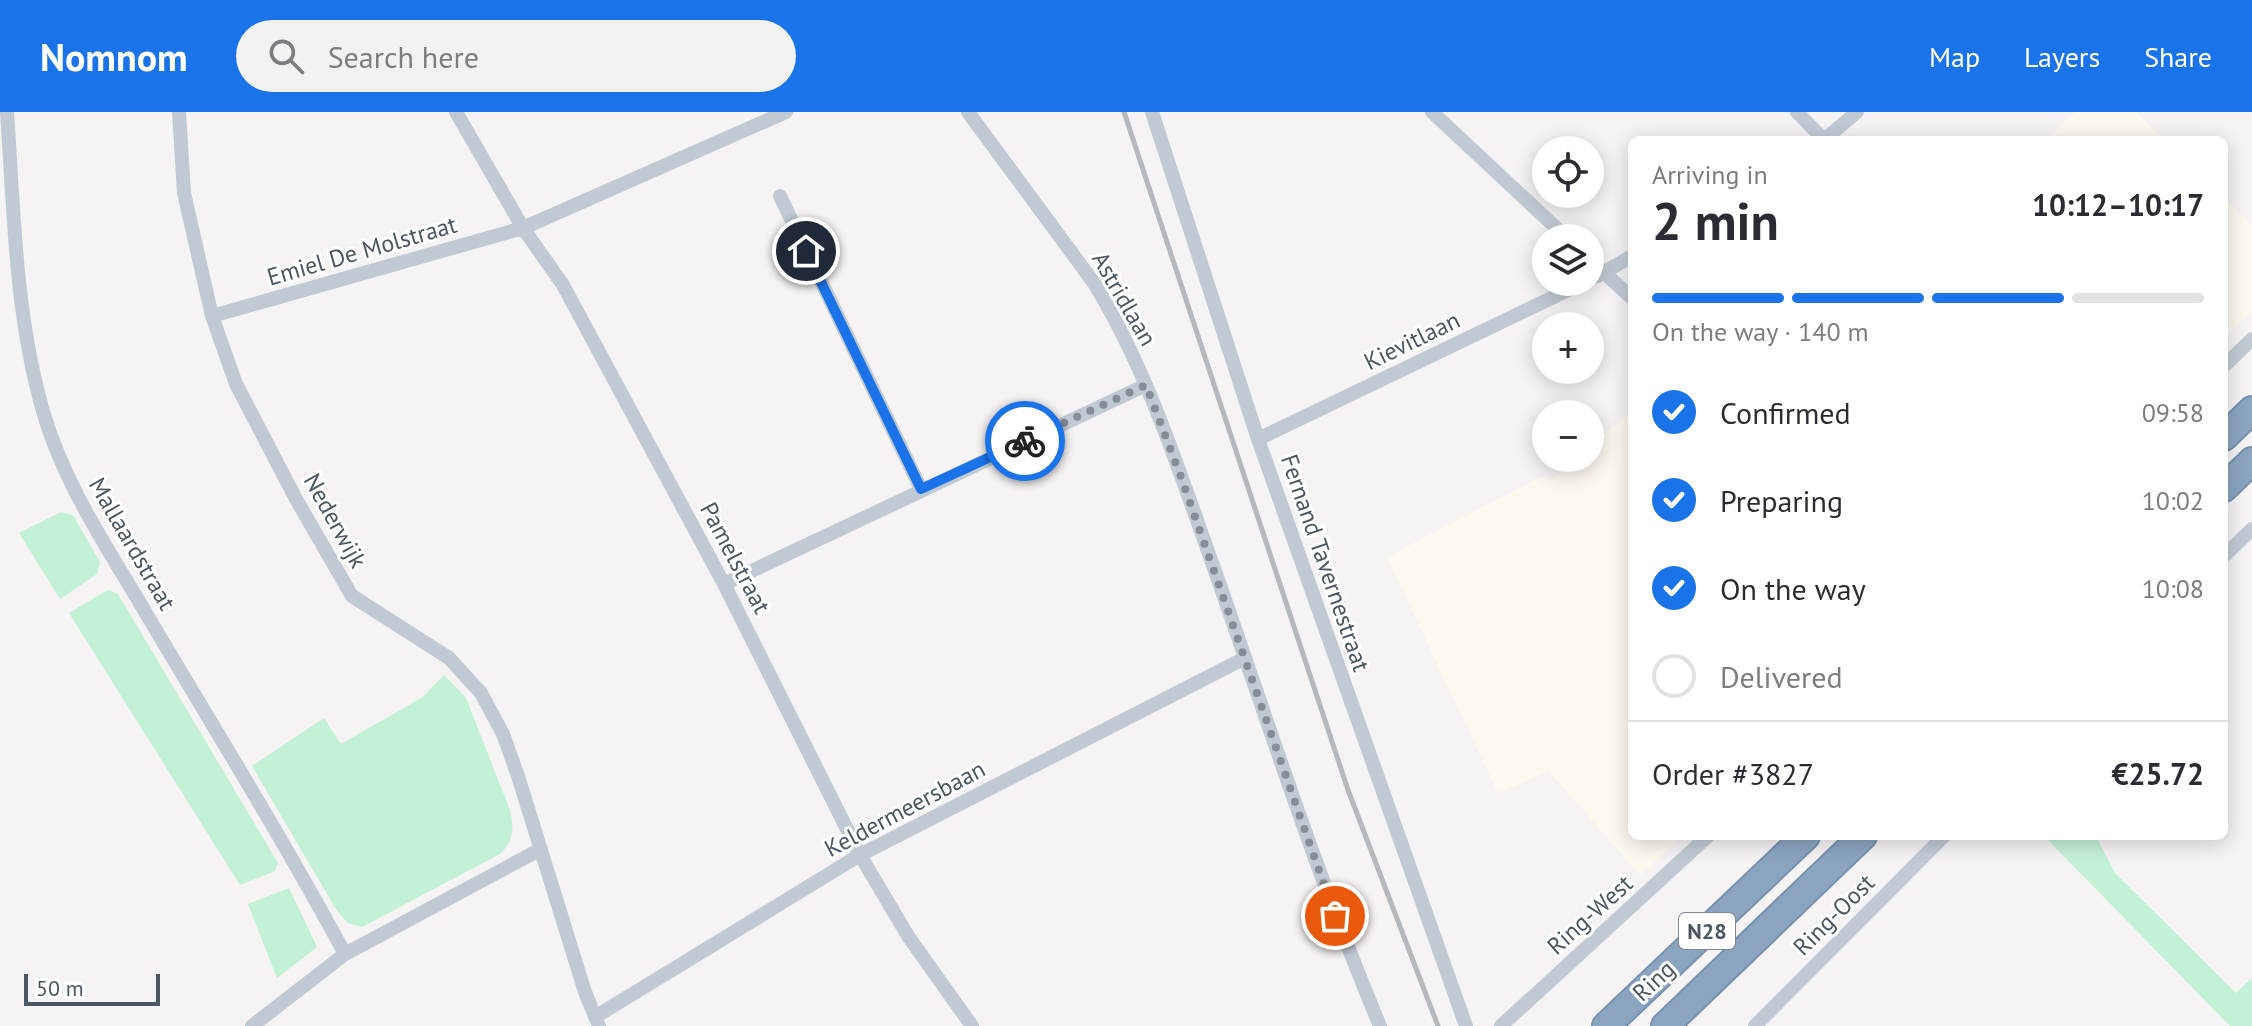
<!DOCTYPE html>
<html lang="en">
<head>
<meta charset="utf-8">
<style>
	:root { --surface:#fff; --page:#f2f2f3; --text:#2b2b33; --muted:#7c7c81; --line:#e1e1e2; --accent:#1a73e8 }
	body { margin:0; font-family:"PT Sans",sans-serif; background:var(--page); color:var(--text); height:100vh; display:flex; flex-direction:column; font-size:30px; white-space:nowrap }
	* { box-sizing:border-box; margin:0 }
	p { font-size:26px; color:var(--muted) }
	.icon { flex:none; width:44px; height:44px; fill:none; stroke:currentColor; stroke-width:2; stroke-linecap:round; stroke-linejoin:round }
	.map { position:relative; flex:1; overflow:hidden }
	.panel { position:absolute; left:1628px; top:24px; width:600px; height:704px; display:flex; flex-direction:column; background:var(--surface); border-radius:12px; box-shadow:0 4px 20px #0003 }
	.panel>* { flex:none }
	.controls { position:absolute; left:1532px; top:24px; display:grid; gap:16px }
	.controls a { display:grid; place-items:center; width:72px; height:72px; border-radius:50%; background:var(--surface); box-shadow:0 4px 20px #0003; font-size:40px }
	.scale { position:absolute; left:24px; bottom:20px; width:136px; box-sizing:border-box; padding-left:8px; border:4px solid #4a5661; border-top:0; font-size:22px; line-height:28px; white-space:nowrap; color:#4a5661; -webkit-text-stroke:6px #fff; paint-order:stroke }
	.pin { position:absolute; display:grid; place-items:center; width:68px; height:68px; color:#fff; margin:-34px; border:4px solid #fff; border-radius:50%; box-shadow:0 2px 8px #0007 }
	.courier { position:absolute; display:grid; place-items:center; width:80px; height:80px; margin:-40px; border:6px solid #1a73e8; border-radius:50%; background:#fff; color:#222; box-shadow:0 2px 10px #0007 }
	.head em { font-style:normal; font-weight:700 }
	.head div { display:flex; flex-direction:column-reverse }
	.head { display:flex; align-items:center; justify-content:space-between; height:136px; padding:0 24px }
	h1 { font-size:52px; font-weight:700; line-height:60px }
	.bar { display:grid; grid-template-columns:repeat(4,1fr); gap:12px 8px; align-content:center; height:96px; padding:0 24px }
	.bar i { height:10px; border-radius:6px; background:var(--line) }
	.bar .current { background:var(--accent) }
	.bar p { grid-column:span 4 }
	.line { display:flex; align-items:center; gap:20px; padding:0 24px; border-top:2px solid var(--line) }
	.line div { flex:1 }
	ol { padding:0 24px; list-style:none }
	li { display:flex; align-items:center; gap:24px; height:88px }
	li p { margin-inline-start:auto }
	li .icon { padding:8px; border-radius:50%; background:var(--accent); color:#fff; stroke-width:4 }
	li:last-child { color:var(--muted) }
	li i { width:44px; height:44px; border:4px solid var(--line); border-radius:50% }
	header { display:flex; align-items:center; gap:48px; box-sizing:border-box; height:112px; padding:0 40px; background:var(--accent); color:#fff }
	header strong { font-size:38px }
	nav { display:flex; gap:44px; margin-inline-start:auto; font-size:28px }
	.search { width:560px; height:72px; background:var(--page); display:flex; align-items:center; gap:20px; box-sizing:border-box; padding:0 28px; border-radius:44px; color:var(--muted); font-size:30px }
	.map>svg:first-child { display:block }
	.commercial { fill:#fdf9ef }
	.green { fill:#c3f1d5 }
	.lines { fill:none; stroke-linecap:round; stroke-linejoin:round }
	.highway-casing { stroke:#7690ad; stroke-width:30 }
	.street { stroke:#c1cad2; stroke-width:14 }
	.highway { stroke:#8ba5c1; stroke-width:26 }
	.rail { stroke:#b5b8bd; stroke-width:5 }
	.done { stroke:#868d94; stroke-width:8; stroke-dasharray:0 14.4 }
	.route { stroke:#1a73e8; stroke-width:10 }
	.labels { text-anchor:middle; stroke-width:6; stroke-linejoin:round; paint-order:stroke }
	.shield { fill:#fff; stroke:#808990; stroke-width:2 }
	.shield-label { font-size:22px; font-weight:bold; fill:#4a5661 }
	.street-label { font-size:24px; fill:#4a5661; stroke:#fff }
</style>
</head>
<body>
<header>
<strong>Nomnom</strong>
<div class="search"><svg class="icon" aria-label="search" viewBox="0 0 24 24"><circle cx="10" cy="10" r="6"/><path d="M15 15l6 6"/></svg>Search here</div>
<nav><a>Map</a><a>Layers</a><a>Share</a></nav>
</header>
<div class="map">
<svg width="2252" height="914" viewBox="0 0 2252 914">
	<rect width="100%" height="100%" fill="#f5f3f3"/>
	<!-- commercial -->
	<path class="commercial" d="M 2075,0 L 2136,0 L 2165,28 L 2046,28 Z
		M 2224,86 L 2252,113 L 2252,200 L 2224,225 Z
		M 1632,298 L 1632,724 L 1683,724 L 1640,763 L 1549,659 L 1498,681 L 1387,445 L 1543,364 L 1551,369 L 1578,346 L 1590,346 L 1590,335 Z"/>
	<!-- green -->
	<path class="green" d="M 61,400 L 73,403 L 100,450 L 97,462 L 60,487 L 19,421 Z
		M 108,478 L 118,482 L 278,751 L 275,759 L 240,773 L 69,501 Z
		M 444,563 L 466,586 L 510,698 C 514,717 514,728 500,742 L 362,815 L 348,811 L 337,799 L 252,654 L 324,606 L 341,632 L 423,585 Z
		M 2047,724 L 2101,724 L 2098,728 L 2115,761 L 2236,881 L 2252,866 L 2252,914 L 2230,914 L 2045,725 Z
		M 289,776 L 317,835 L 277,866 L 248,792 Z"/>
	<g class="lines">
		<defs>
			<path id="highway" d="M 2224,325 L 2252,298
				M 2224,376 L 2252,349
				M 1606,914 L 1806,724
				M 1665,914 L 1863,724"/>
		</defs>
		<!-- highway casing -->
		<use href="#highway" class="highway-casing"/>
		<!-- street -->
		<path class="street" d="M 7,0 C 14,100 15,202 43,299 C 64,373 109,438 147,503 C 214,616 283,727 345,842 L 541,737
			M 179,0 L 184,81 L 212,204 L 236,272 L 296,387 L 352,484 L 449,546 L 481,581 L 503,622 L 518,664 L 585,880 L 599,914
			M 456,0 L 523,116 L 563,173 L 724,472 L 860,743 L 908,824 L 972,914
			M 968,0 L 1094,171 C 1148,259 1179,359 1214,456 C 1268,610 1317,764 1380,914
			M 1152,0 L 1258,327 L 1466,914
			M 1432,0 L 1567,126
			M 1797,0 L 1824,28 L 1857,0
			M 780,84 L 921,377
			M 1590,148 L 1632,186
			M 1598,164 L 1632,144
			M 212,204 L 523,116 L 786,0
			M 2224,254 L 2252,227
			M 1258,327 L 1585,170
			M 2224,444 L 2252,417
			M 724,472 L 1146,273
			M 595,905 L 860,743 L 1245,546
			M 252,914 L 345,842
			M 1501,914 L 1708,724
			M 1755,914 L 1944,724"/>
		<!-- highway -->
		<use href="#highway" class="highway"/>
		<!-- rail -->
		<path class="rail" d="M 1124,0 L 1348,678 L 1438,914"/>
	</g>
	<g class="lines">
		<!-- done -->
		<path class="done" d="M 1025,329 L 1146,273 L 1181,365 L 1335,804"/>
		<!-- route -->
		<path class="route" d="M 806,139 L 921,377 L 1025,329"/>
	</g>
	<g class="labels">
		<!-- shield labels -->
		<rect class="shield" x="1679" y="801" width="56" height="36" rx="6"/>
		<g class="shield-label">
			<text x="1707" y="827">N28</text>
		</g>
		<!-- street labels -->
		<g class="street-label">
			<text transform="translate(362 139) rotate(-16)" y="8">Emiel De Molstraat</text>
			<text transform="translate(1124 187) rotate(60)" y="8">Astridlaan</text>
			<text transform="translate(1412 229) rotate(-26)" y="8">Kievitlaan</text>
			<text transform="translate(335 409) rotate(61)" y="8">Nederwijk</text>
			<text transform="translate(132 432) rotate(60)" y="8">Mallaardstraat</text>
			<text transform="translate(735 446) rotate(62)" y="8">Pamelstraat</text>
			<text transform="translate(1325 451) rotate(71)" y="8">Fernand Tavernestraat</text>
			<text transform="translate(905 697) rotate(-28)" y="8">Keldermeersbaan</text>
			<text transform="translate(1590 803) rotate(-42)" y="8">Ring-West</text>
			<text transform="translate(1834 803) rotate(-45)" y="8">Ring-Oost</text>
			<text transform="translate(1654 869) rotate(-43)" y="8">Ring</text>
		</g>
	</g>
</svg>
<div class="controls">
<a><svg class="icon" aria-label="locate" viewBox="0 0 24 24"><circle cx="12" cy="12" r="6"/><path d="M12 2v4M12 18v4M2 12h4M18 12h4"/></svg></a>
<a><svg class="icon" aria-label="layers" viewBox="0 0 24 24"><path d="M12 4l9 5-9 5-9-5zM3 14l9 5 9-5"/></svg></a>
<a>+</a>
<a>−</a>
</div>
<div class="scale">50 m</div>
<div class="pin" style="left:1335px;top:804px;background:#ea580c"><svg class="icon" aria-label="bag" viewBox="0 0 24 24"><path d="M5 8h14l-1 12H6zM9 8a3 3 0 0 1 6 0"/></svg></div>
<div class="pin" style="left:806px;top:139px;background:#1f2937"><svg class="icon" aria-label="home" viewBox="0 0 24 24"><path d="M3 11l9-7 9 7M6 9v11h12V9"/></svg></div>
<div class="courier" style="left:1025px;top:329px"><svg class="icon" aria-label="bike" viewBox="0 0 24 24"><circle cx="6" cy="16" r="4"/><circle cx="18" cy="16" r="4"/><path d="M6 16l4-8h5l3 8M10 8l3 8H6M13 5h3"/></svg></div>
<section class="panel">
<div class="head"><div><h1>2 min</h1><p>Arriving in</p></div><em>10:12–10:17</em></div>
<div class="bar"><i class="current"></i><i class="current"></i><i class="current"></i><i></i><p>On the way · 140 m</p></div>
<ol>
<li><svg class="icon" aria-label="check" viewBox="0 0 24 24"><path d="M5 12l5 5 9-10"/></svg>Confirmed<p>09:58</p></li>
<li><svg class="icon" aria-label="check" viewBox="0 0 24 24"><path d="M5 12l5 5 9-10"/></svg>Preparing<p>10:02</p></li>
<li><svg class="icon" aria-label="check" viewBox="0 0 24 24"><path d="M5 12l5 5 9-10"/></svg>On the way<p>10:08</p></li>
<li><i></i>Delivered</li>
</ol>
<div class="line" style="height:104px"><div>Order #3827</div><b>€25.72</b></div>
</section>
</div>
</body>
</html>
